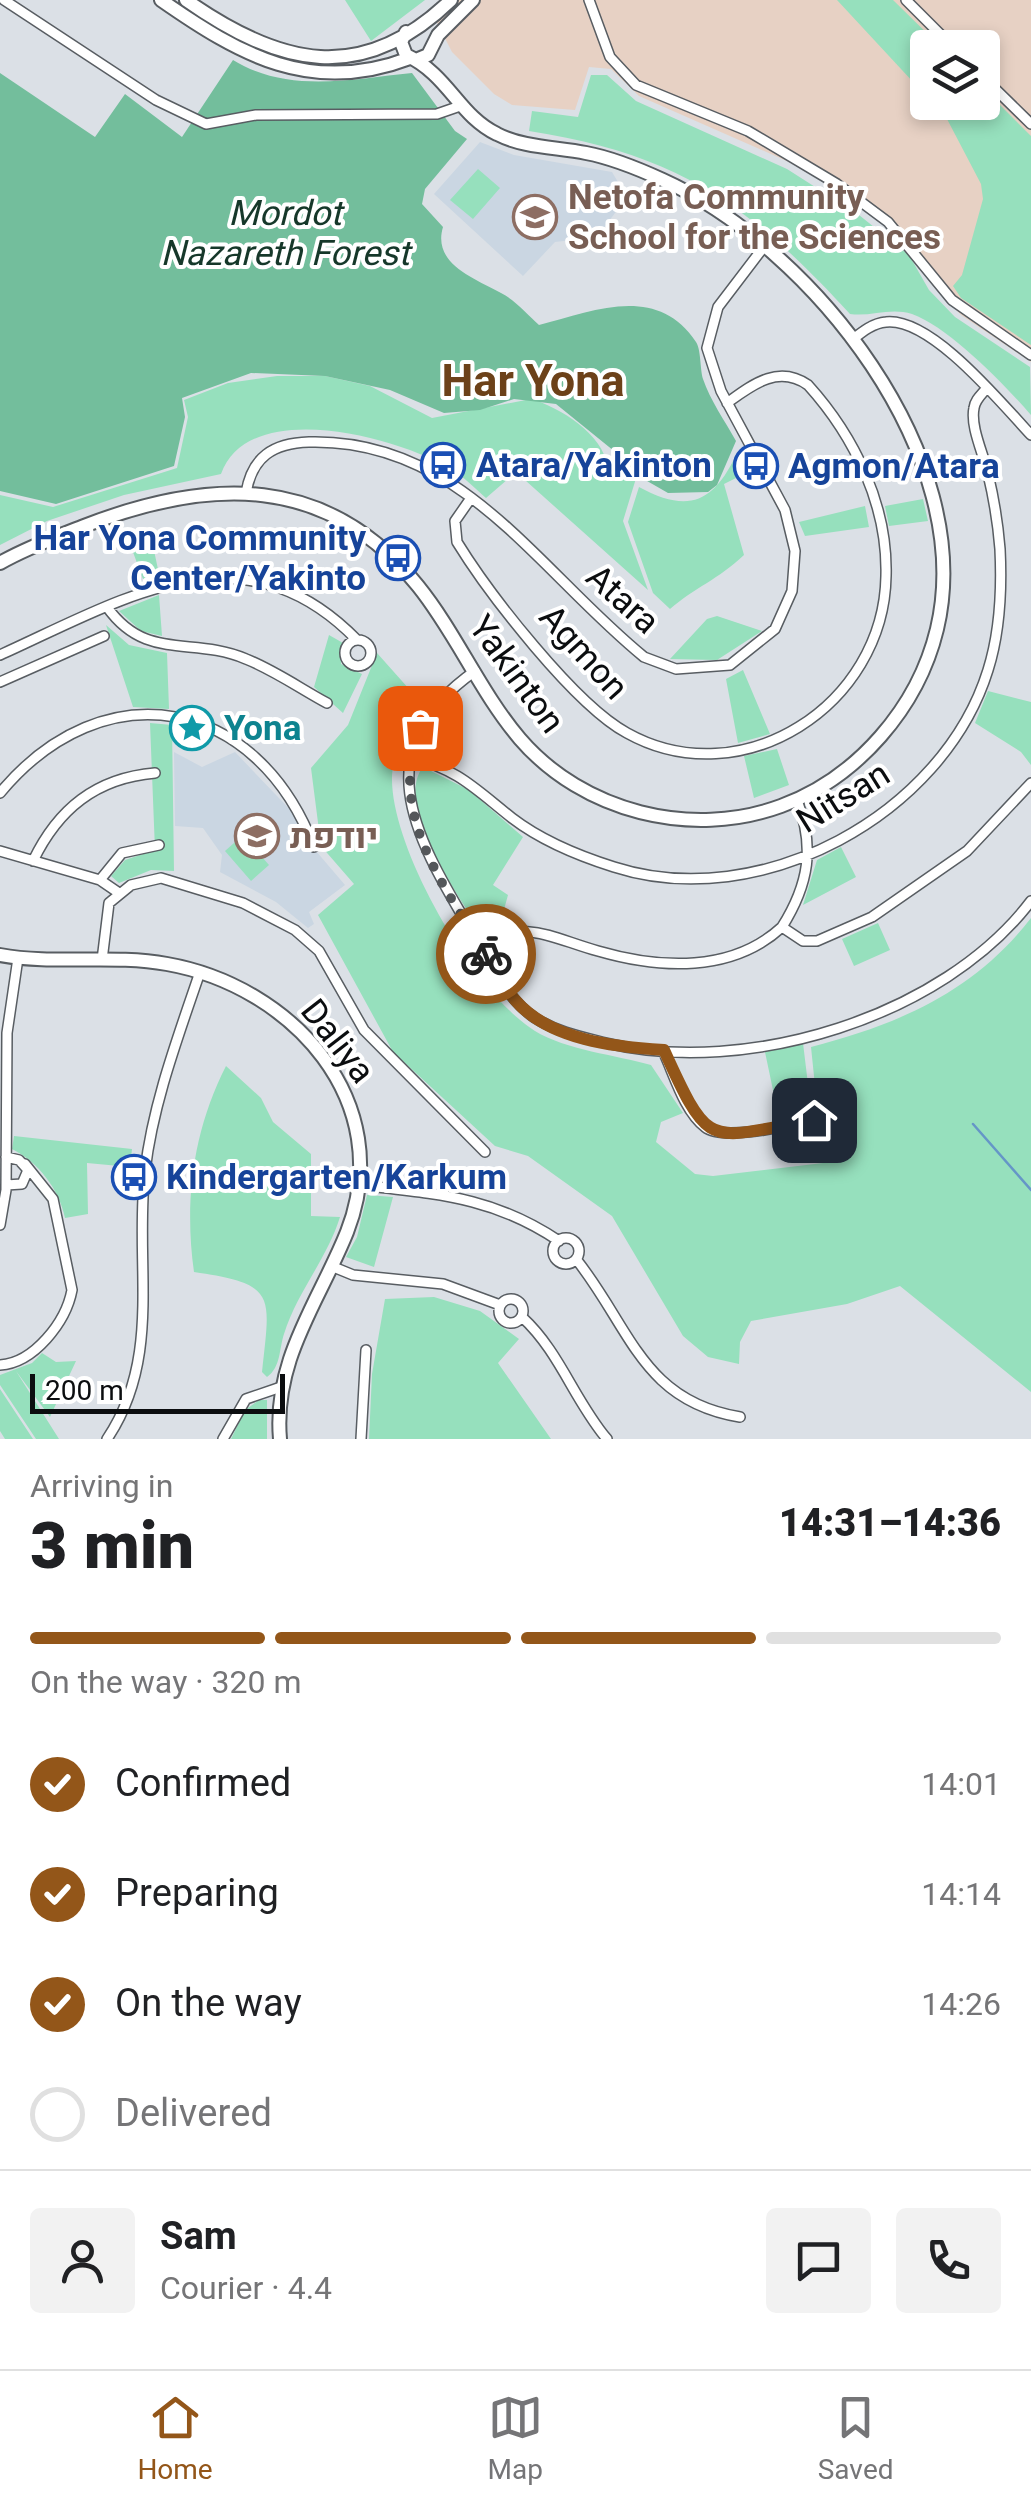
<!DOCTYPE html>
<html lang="en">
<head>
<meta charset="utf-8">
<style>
	:root { --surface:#fff; --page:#f2f2f2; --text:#202124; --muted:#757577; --line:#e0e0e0; --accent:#935619 }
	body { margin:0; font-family:Georgia,Heebo,serif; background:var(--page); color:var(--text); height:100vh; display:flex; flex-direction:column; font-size:38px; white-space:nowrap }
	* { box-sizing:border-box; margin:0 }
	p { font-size:32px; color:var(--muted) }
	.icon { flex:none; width:55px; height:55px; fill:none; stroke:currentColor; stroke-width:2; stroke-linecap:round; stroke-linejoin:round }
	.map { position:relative; height:1439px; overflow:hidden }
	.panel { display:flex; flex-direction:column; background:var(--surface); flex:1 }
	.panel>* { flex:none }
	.buttons { position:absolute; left:910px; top:30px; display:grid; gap:20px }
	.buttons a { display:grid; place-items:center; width:90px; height:90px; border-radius:10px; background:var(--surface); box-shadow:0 5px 15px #0003; font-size:50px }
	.scale { position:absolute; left:30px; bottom:25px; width:255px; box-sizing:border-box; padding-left:10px; border:5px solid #0b0d0f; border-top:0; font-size:28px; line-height:35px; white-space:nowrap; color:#0b0d0f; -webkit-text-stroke:8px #fff; paint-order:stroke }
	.pin { position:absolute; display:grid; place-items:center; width:85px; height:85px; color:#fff; margin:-42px; border-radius:20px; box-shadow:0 5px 15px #0006 }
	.courier { position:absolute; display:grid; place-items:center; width:100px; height:100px; margin:-50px; border:8px solid #935619; border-radius:50%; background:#fff; color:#222; box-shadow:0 2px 12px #0007 }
	.summary em { font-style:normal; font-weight:800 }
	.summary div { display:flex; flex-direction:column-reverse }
	.summary { display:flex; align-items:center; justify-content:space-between; height:170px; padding:0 30px }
	h1 { font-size:65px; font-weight:800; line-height:75px }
	.bar { display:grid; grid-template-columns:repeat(4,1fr); gap:15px 10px; align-content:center; height:120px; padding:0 30px }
	.bar i { height:12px; border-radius:8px; background:var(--line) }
	.bar .on { background:var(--accent) }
	.bar p { grid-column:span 4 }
	.line { display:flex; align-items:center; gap:25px; padding:0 30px; border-top:2px solid var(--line) }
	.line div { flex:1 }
	.round { display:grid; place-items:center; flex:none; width:105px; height:105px; border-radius:10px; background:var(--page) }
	ol { padding:0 30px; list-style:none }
	li { display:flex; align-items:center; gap:30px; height:110px }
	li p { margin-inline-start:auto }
	li .icon { padding:10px; border-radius:50%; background:var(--accent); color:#fff; stroke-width:4 }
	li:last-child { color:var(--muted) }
	li i { width:55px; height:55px; border:5px solid var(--line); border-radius:50% }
	.tabs { display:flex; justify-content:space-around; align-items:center; height:140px; border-top:2px solid var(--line); background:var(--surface); font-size:28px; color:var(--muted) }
	.tabs a { display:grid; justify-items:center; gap:5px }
	.tabs .on { color:var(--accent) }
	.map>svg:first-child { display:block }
	.built { fill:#cad6e2 }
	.industrial { fill:#e7d1c4; fill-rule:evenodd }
	.green { fill:#96e0bd }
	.forest { fill:#73be9c }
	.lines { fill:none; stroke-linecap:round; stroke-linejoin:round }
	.stream { stroke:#6596c7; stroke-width:2.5 }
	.street-casing { stroke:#585d62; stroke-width:12 }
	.secondary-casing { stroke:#585d62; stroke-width:16 }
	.street { stroke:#fff; stroke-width:9 }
	.secondary { stroke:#fff; stroke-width:12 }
	.done { stroke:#54575a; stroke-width:10; stroke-dasharray:0 18 }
	.route { stroke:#935619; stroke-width:12 }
	.labels { text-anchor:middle; stroke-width:8; stroke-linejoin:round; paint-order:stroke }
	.education-label { font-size:35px; font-weight:bold; fill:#785e54; stroke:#fff; text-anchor:start }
	.park-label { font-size:35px; font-style:italic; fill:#16382a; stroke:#fff }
	.transit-label { font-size:35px; font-weight:bold; fill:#164399; stroke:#fff; text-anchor:start }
	.street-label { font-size:35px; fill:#0b0d0f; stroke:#fff }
	.culture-label { font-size:35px; font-weight:bold; fill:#0d838f; stroke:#fff; text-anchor:start }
	.district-label { font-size:45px; font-weight:bold; fill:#6c4119; stroke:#fff }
</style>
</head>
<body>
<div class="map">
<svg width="1031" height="1439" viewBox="0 0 1031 1439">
	<rect width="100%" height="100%" fill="#dbe0e6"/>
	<!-- built -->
	<path class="built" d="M 480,142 L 514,155 L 612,172 L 627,197 L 597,237 L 555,242 L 523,276 L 434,194 Z
		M 174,752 L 202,767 L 235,752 L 300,820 L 310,844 L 345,885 L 309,912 L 314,924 L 308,928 L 276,902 L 220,872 L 222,855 L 203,828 L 175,826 Z"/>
	<!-- industrial -->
	<path class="industrial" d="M 443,0 L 1031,0 L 1031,362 L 961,315 L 933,286 L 910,250 L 859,203 L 789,162 L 639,96 L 611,69 L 589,67 L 575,110 L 512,105 L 494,94 L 452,52 L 430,9 ZM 928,48 L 982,48 L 982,102 L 928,102 Z"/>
	<!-- green -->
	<path class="green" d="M 345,0 L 425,0 L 371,41 Z
		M 837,0 L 893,0 L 941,47 L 928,48 L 927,97 Z
		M 591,75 L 607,75 L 636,101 L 787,169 L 859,215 L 909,255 L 929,290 L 955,317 L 1030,367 L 1031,415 C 1005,385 949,327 912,314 C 890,307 871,317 850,314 C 750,205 678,154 529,131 L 532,111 L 578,117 Z
		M 983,88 L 1031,136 L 1031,345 L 961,298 L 953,286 L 962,275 L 983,199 L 981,184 L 947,119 L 932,103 L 982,102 Z
		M 478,169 L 500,188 L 473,219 L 450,200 Z
		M 277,376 L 325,376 L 370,386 L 432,418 L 531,399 C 561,408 602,433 608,467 L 623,476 L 637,475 L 623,521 L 648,590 L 516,472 L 486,498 C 477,490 467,480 457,473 C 406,438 249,395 221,474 L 124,495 L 47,521 L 0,545 L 0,495 L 53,507 L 177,468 L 188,417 L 184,400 L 228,383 Z
		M 736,455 L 746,473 L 724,484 L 744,555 C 719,579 694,588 670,609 L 653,593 L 628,522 L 639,487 C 687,513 713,504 736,455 Z
		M 923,499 L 928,521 L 889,526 L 885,506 Z
		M 865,506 L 869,527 L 805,536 L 799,522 Z
		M 141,531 L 152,541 L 159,574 L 143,579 L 127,536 Z
		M 159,595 L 162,636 L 141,631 L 119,611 Z
		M 717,616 L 762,631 L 717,660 L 670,659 L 707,619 Z
		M 106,625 L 129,645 L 167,653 L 169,709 L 133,707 Z
		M 329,635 L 343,643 L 341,664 L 362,674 L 343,713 L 314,687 Z
		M 377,653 L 418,699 C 410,722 392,753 392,778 C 391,850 475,994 535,1031 C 566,1050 616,1055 651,1065 L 683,1113 L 661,1122 L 656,1142 L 695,1174 L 713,1176 L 823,1163 L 811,1047 C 899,1024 974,992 1031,918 L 1031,1392 L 900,1286 L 847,1304 L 751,1321 L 740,1342 L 739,1364 L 708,1357 L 683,1336 L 612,1216 L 528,1156 L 495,1146 L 393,1052 L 318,915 L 354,884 L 321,846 L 311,768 L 348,725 Z
		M 743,670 L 770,734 L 738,743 L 726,679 Z
		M 988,691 L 1031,702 L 1031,765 L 1021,752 L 975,723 Z
		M 150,723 L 172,725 L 174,871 L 151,870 L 119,883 L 111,876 L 125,860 L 155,850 Z
		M 777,749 L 789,785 L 754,798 L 744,756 Z
		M 423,767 L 469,790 L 523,837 L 493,885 L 508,895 L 500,924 L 476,924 C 456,892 394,803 423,767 Z
		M 243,835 L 269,865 L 251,881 L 225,851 Z
		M 841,847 L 856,877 L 803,905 L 817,860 Z
		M 878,923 L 890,950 L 854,966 L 842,939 Z
		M 803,1043 L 811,1109 L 778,1114 L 765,1052 Z
		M 226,1066 L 261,1098 L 273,1122 L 311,1154 L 311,1216 L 340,1217 C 327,1259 297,1292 284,1334 C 279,1349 281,1367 267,1377 L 262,1372 C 270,1295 278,1284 194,1272 C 184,1201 193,1131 226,1066 Z
		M 14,1136 L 132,1149 L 130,1167 L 87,1163 L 88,1214 L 65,1218 C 59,1189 39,1163 12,1149 Z
		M 367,1195 L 393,1197 L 374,1267 L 346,1257 L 357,1237 Z
		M 434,1297 L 480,1311 L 519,1339 L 498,1363 L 551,1439 L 369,1439 L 372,1374 L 385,1299 Z
		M 42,1353 L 56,1362 L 76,1361 L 50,1417 L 16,1371 L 59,1439 L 36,1439 L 0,1385 L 0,1375 L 32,1363 Z
		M 0,1389 L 33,1439 L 5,1439 L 0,1431 Z
		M 259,1400 L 267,1400 L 267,1439 L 231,1439 L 245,1410 Z"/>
	<!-- forest -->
	<path class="forest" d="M 233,60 C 288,94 352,79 412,73 L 455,131 L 467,139 L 425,189 L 422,204 L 443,227 C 432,264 474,278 501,293 C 515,300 528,315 539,325 C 593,311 657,283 696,342 C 701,349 700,369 703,379 C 710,400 725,421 736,441 L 717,485 L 708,492 L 668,493 L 614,462 L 614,451 L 556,404 L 514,399 L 480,410 L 444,413 L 390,390 L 325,376 L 251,373 L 182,398 L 185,417 L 174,466 L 56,504 L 0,491 L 0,73 L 95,137 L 125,94 L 182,137 Z"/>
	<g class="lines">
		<!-- stream -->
		<path class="stream" d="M 973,1124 L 1031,1190"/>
		<defs>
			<path id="street" d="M 4,0 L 156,100 L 206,124 L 256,115 L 437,114 L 463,105
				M 589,0 L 610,57 L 636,85 L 748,131 L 837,184 L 888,222 L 952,300 L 1031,355
				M 906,0 L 954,48
				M 982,76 L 1031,124
				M 852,340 C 862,332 873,323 886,322 C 931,317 1001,403 1031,435
				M 246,493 C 252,457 273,443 309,442 C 461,438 537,570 644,657 L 676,669 L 730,665 L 775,629 L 792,591 L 795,551 L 785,510 L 721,391 L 707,348 L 718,307 L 766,244
				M 471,498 L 455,521 L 457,542 C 489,594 575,705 627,733 C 742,797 884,705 886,576 C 888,506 855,437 808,385 C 778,364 752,385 727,403
				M 107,607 C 146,662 192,636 246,659 C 274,670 301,689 327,703
				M345 653a13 13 0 1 1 26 0a13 13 0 1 1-26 0Z
				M 0,655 C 122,600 242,522 357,640
				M 475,671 C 365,749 413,833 469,927 C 488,958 504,997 535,1018 C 557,1032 582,1037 606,1043 C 747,1077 943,1017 1031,901
				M 0,682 L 104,636
				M 410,757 C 459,770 474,788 512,818 C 542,841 579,856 614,867 C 760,914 943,815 988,670 C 1000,632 1002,589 1000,549 C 998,524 994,499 988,474 C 984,455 970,427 974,408 C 975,400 981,395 986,389
				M 0,793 C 104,668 257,697 314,847
				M 0,851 L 100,880 L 119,893
				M 33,861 C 58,809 96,778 155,773
				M 100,880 L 122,853 L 159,845
				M 782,927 C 809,884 815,847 797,800
				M 479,943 C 527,919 551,938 598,951 C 660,969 732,973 782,927 L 803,941 L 817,941 L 872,917 L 967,851 L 1031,783
				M 102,960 L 109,903 L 131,885 L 161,878 L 243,903 L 295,930 L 319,951 L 364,1030 L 485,1152
				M 663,1051 C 674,1074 684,1111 705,1127 C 726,1144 809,1120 837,1116
				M 6,1157 L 19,1160 L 28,1170 L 22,1184 L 6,1185
				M 359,1185 C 436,1194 492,1196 559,1241
				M 0,1225 L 6,1190 L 7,1033 L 18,958
				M553 1251a13 13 0 1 1 26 0a13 13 0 1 1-26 0Z
				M 576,1259 C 631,1328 642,1401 740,1417
				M 331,1266 L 353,1275 L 443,1284 L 500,1305
				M499 1311a12 12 0 1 1 24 0a12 12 0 1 1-24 0Z
				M 522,1317 C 560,1352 574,1400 607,1439
				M 0,1365 C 34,1363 66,1322 72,1290 L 53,1199 L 25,1164
				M 107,1439 C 163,1356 134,1263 145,1171 C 153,1103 178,1037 200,972
				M 223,1439 L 246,1399 L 284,1386
				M 361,1439 L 366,1350"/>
			<path id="secondary" d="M 161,0 C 240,55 311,96 410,58
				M 186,0 C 280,66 362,86 451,0
				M 416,60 L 428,55 L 438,35 L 473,0
				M 0,563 C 26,548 56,537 84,526 C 208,478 327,472 418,586 C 456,633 480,692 520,739 C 583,812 691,839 781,806 C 857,778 918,708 937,629 C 978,457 813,248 663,180 C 639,169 613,158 586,153 C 557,147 524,148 497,134 C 458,115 449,75 406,55 L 401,42 L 406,32
				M 0,955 C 55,965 112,954 167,964 C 292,986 398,1102 347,1232 C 319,1302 273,1359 280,1439"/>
		</defs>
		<!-- street casing -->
		<use href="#street" class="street-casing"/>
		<!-- secondary casing -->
		<use href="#secondary" class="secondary-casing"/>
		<!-- street -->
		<use href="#street" class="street"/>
		<!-- secondary -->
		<use href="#secondary" class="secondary"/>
	</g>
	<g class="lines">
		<!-- done -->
		<path class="done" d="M 420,728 C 387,813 443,885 486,954"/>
		<!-- route -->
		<path class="route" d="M 486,954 C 495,970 504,987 516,1001 C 550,1040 615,1047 664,1050 C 711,1154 708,1138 814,1120"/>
	</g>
	<!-- icons -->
	<defs>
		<symbol id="school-ring" viewBox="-11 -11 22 22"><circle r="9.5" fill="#fff" stroke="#8d6e63" stroke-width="1.5"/><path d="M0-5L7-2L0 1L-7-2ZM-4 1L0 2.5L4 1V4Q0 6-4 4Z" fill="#8d6e63"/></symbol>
		<symbol id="bus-ring" viewBox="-11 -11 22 22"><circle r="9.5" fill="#fff" stroke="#1a4fb4" stroke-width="1.5"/><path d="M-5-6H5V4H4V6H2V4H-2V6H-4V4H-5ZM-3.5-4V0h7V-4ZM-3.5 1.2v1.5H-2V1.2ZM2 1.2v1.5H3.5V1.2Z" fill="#1a4fb4"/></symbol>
		<symbol id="sight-ring" viewBox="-11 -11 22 22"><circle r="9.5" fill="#fff" stroke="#0f9aa8" stroke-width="1.5"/><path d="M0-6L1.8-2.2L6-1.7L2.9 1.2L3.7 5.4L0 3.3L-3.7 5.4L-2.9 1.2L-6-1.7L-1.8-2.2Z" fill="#0f9aa8"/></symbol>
	</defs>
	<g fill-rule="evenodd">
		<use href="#school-ring" x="510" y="192" width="50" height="50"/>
		<use href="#bus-ring" x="418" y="440" width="50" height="50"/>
		<use href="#bus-ring" x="731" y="441" width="50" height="50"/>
		<use href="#bus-ring" x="373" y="533" width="50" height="50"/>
		<use href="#sight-ring" x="167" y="703" width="50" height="50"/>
		<use href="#school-ring" x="232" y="811" width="50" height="50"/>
		<use href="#bus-ring" x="109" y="1152" width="50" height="50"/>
	</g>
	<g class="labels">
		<!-- education labels -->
		<g class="education-label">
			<text x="568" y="209">Netofa Community<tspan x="568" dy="40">School for the Sciences</tspan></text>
			<text x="290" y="848">יודפת</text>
		</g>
		<!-- park labels -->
		<g class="park-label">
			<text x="285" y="225">Mordot<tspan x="285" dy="40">Nazareth Forest</tspan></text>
		</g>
		<!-- transit labels -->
		<g class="transit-label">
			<text x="476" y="477">Atara/Yakinton</text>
			<text x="788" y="478">Agmon/Atara</text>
			<text x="366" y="550" text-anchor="end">Har Yona Community<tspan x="366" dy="40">Center/Yakinto</tspan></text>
			<text x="166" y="1189">Kindergarten/Karkum</text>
		</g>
		<!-- street labels -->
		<g class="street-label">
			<text transform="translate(623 599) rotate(42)" y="12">Atara</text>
			<text transform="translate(584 652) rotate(48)" y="12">Agmon</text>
			<text transform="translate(517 674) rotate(54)" y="12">Yakinton</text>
			<text transform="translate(843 797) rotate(-32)" y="12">Nitsan</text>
			<text transform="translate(338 1041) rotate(52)" y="12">Daliya</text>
		</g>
		<!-- culture labels -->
		<g class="culture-label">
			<text x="224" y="740">Yona</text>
		</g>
		<!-- district labels -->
		<g class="district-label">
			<text x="533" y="396">Har Yona</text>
		</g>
	</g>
</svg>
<div class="buttons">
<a><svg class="icon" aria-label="layers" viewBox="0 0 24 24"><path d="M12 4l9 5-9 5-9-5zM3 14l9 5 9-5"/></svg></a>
</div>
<div class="scale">200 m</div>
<div class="pin" style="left:420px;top:728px;background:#ea580c"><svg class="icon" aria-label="bag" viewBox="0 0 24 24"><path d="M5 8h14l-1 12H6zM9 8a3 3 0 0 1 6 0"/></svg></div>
<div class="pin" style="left:814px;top:1120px;background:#1f2937"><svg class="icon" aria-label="home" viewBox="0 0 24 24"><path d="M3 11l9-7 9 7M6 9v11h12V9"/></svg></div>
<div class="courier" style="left:486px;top:954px"><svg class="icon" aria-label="bike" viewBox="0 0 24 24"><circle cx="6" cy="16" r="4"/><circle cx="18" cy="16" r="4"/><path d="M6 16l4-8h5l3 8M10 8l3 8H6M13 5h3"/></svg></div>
</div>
<section class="panel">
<div class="summary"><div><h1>3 min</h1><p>Arriving in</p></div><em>14:31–14:36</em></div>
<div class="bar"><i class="on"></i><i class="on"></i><i class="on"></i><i></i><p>On the way · 320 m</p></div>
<ol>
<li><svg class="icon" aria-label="check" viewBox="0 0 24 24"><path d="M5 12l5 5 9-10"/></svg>Confirmed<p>14:01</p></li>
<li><svg class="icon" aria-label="check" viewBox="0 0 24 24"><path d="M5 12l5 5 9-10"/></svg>Preparing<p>14:14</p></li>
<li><svg class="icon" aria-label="check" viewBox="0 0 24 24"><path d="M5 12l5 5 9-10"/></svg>On the way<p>14:26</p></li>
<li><i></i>Delivered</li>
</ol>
<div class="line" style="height:180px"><a class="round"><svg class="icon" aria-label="person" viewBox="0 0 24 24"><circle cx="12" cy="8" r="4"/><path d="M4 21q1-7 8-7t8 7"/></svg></a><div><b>Sam</b><p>Courier · 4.4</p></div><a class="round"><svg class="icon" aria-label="chat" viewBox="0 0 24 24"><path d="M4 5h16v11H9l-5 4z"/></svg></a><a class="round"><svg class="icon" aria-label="phone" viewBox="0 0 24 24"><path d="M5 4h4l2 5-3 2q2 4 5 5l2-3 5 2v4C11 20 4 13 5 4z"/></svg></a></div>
</section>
<nav class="tabs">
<a class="on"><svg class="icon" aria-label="home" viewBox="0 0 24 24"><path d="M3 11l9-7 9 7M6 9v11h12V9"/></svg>Home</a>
<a><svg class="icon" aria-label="map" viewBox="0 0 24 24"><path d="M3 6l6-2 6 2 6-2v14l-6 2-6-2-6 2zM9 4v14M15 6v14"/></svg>Map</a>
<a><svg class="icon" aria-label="saved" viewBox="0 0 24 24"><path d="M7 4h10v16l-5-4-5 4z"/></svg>Saved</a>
</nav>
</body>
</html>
